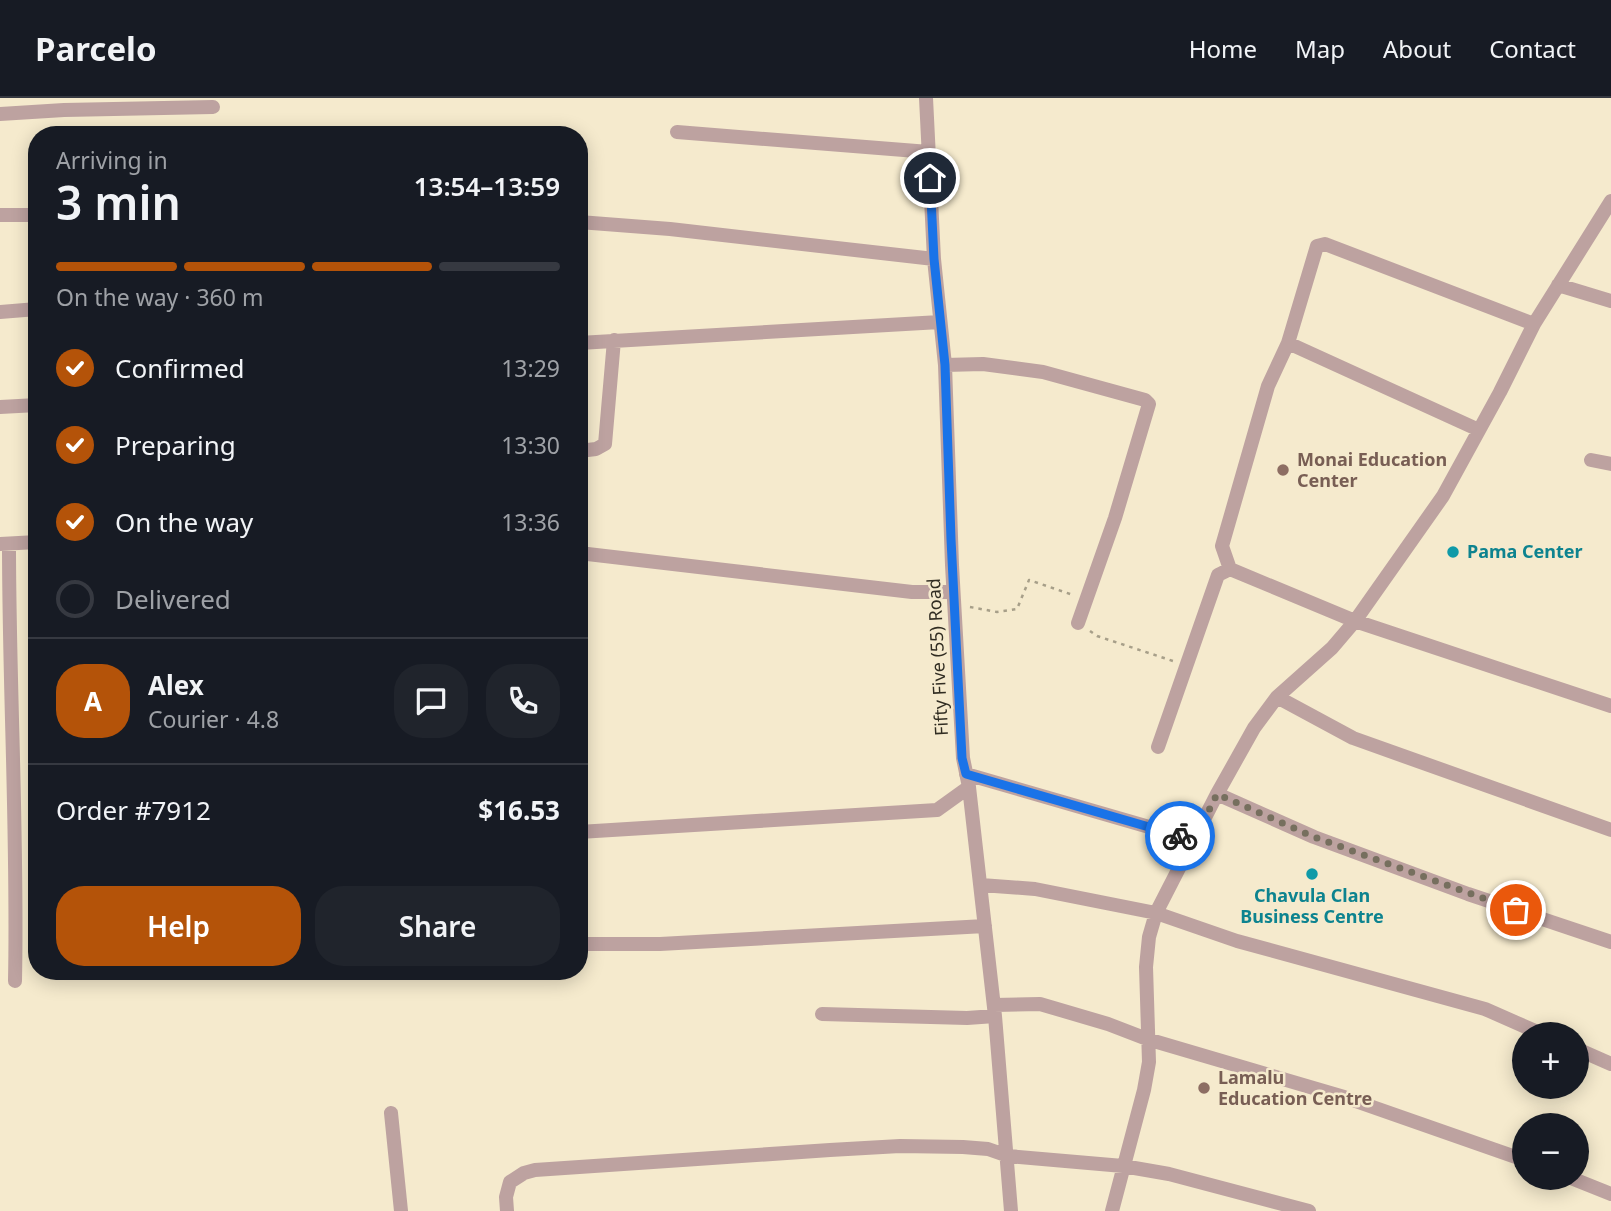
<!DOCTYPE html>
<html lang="en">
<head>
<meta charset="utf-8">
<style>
	:root { --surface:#171b24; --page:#20242c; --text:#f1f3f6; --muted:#9ea1a6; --line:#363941; --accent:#b45309 }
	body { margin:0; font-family:"Noto Sans",sans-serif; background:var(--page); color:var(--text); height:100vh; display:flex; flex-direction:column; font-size:26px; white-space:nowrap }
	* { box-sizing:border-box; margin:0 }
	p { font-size:23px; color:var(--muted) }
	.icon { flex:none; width:38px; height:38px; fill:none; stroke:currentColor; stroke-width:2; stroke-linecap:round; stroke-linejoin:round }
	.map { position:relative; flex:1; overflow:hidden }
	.sheet { position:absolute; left:28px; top:28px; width:560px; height:854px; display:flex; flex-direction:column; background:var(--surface); border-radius:28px; box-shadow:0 4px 18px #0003 }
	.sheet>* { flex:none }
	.fabs { position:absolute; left:1512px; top:924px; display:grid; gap:14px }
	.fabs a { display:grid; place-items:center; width:77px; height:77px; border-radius:50%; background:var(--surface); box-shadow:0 4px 18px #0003; font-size:35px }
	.pin { position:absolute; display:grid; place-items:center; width:60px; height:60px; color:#fff; margin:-30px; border:4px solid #fff; border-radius:50%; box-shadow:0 2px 7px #0007 }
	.courier { position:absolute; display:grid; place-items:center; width:70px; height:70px; margin:-35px; border:5px solid #1a73e8; border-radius:50%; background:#fff; color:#222; box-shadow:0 2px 9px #0007 }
	.head em { font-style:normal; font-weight:600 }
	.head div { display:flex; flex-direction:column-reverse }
	.head { display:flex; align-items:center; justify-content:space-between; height:119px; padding:0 28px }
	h1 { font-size:46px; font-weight:600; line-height:52px }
	.bar { display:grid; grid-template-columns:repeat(4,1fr); gap:10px 7px; align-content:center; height:84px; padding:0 28px }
	.bar i { height:9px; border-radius:5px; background:var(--line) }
	.bar .selected { background:var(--accent) }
	.bar p { grid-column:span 4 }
	.line { display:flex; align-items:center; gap:18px; padding:0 28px; border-top:2px solid var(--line) }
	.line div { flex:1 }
	.round { display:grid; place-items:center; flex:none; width:74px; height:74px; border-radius:28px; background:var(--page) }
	ol { padding:0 28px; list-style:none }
	li { display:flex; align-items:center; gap:21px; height:77px }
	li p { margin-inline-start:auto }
	li .icon { padding:7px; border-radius:50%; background:var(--accent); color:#fff; stroke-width:4 }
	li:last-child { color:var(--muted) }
	li i { width:38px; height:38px; border:4px solid var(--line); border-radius:50% }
	.primary-button { display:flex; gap:14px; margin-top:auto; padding:14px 28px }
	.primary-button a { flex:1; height:80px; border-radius:28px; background:var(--accent); color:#fff; font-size:28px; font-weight:600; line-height:80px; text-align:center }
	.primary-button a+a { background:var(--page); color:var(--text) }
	header { display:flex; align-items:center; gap:42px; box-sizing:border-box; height:98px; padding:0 35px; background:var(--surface); border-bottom:2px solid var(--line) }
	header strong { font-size:33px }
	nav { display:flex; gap:38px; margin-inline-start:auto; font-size:24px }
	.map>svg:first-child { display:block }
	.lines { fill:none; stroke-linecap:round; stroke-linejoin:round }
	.path { stroke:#a79f89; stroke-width:2.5; stroke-dasharray:3.5 5; stroke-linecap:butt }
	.minor { stroke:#bda2a0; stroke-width:14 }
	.done { stroke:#766f5e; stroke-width:7; stroke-dasharray:0 12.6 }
	.route { stroke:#1a73e8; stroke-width:9 }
	.education-dot { fill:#8d6e63; stroke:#f5eacd; stroke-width:2.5 }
	.culture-dot { fill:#0f9aa8; stroke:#f5eacd; stroke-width:2.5 }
	.labels { text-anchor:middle; stroke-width:5; stroke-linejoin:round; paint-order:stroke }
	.education-label { font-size:18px; font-weight:bold; fill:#785e54; stroke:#f5eacd; text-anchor:start }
	.culture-label { font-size:18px; font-weight:bold; fill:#0d838f; stroke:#f5eacd; text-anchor:start }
	.street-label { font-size:18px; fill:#312d22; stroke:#f5eacd }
</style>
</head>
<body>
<header>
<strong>Parcelo</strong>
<nav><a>Home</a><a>Map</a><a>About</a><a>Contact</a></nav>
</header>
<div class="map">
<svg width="1611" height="1113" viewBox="0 0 1611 1113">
	<rect width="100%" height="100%" fill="#f5eacd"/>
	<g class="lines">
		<!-- path -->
		<path class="path" d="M 970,509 L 997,514 L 1017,511 L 1029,482 L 1073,497
			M 1090,533 L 1097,538 L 1173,563"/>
		<!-- minor -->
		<path class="minor" d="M 926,0 L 934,161 L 945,267 L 952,467 L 963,660 L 969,689 L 995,918 L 1011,1113
			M 0,16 L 64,12 L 213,9
			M 677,34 L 929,54
			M 0,117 L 37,117
			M 579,124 L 670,131 L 934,161
			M 1558,187 L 1611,203
			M 0,214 L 37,211
			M 579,245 L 940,224
			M 1288,245 L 1479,332
			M 945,267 L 983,266 L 1043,274 L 1145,302 L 1149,306 L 1115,420 L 1078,525
			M 0,309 L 37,307
			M 579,353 L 596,351 L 605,346 L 614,242
			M 1591,362 L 1611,366
			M 0,446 L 37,444
			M 9,446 C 9,592 18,737 15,883
			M 579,455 L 912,494 L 953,494
			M 1230,471 L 1222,448 L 1268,288 L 1288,245 L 1317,148 L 1325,146 L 1534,226
			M 1277,599 L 1353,640 L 1611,732
			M 1158,649 L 1218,477 L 1230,471 L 1355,523 L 1611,608
			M 966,676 L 1194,742
			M 1217,696 L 1314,739 L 1468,796 L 1611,844
			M 579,734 L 937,712 L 969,689
			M 981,787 L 1035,791 L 1156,815 L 1237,843 L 1485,911 L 1542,936
			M 579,846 L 660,846 L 985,828
			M 994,907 L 1040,906 L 1108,926 L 1147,941 L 1344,999 L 1524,1062
			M 822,916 L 967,920 L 995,918
			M 1577,951 L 1611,966
			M 391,1015 L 401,1113
			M 1571,1080 L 1611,1096
			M 507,1113 L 506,1099 L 510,1084 L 524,1075 L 535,1072 L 830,1052 L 900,1048 L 963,1049 L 988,1051 L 1008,1058 L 1123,1068 L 1169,1076 L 1309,1113
			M 1112,1113 L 1144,992 L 1149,964 L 1146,869 L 1149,839 L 1156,815 L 1217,696 L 1254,630 L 1277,599 L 1332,550 L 1355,523 L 1443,398 L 1500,294 L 1534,226 L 1611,103"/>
	</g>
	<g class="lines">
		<!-- done -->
		<path class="done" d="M 1180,738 L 1194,743 L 1217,696 L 1314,739 L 1516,812"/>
		<!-- route -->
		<path class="route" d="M 930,80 L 934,161 L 945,267 L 951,441 L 962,660 L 966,676 L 1180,738"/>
	</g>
	<!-- markers -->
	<g class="education-dot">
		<circle cx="1283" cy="372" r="7"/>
		<circle cx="1204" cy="990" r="7"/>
	</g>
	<g class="culture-dot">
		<circle cx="1453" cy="454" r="7"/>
		<circle cx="1312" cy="776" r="7"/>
	</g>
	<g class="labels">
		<!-- education labels -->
		<g class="education-label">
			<text x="1297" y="368">Monai Education<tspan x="1297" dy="21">Center</tspan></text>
			<text x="1218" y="986">Lamalu<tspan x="1218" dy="21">Education Centre</tspan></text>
		</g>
		<!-- culture labels -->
		<g class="culture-label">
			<text x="1467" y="460">Pama Center</text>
			<text x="1312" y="804" text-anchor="middle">Chavula Clan<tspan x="1312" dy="21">Business Centre</tspan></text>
		</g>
		<!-- street labels -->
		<g class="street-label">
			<text transform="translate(938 559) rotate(-93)" y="6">Fifty Five (55) Road</text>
		</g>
	</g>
</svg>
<div class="fabs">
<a>+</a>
<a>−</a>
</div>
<div class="pin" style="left:1516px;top:812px;background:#ea580c"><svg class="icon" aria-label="bag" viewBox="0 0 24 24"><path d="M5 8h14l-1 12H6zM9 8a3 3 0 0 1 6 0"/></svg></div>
<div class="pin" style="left:930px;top:80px;background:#1f2937"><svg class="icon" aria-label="home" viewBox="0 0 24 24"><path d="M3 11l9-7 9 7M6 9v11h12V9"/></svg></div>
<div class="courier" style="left:1180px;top:738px"><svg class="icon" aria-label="bike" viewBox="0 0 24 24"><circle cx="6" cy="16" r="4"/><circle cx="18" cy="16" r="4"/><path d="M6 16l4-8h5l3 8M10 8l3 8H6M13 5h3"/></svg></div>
<section class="sheet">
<div class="head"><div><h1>3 min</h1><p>Arriving in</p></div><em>13:54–13:59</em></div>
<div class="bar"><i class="selected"></i><i class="selected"></i><i class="selected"></i><i></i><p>On the way · 360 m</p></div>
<ol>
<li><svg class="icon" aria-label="check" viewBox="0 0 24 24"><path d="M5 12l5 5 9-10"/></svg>Confirmed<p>13:29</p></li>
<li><svg class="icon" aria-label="check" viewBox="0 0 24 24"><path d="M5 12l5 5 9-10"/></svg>Preparing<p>13:30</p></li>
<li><svg class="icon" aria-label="check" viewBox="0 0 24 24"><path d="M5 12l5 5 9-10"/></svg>On the way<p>13:36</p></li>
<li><i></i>Delivered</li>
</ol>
<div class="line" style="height:126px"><b class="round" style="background:var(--accent);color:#fff">A</b><div><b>Alex</b><p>Courier · 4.8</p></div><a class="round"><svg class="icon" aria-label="chat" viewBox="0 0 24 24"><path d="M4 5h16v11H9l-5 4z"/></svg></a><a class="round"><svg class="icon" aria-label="phone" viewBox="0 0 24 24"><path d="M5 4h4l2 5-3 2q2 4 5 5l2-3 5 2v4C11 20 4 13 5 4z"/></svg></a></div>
<div class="line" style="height:91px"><div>Order #7912</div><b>$16.53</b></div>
<div class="primary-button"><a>Help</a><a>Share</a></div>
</section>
</div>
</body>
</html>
